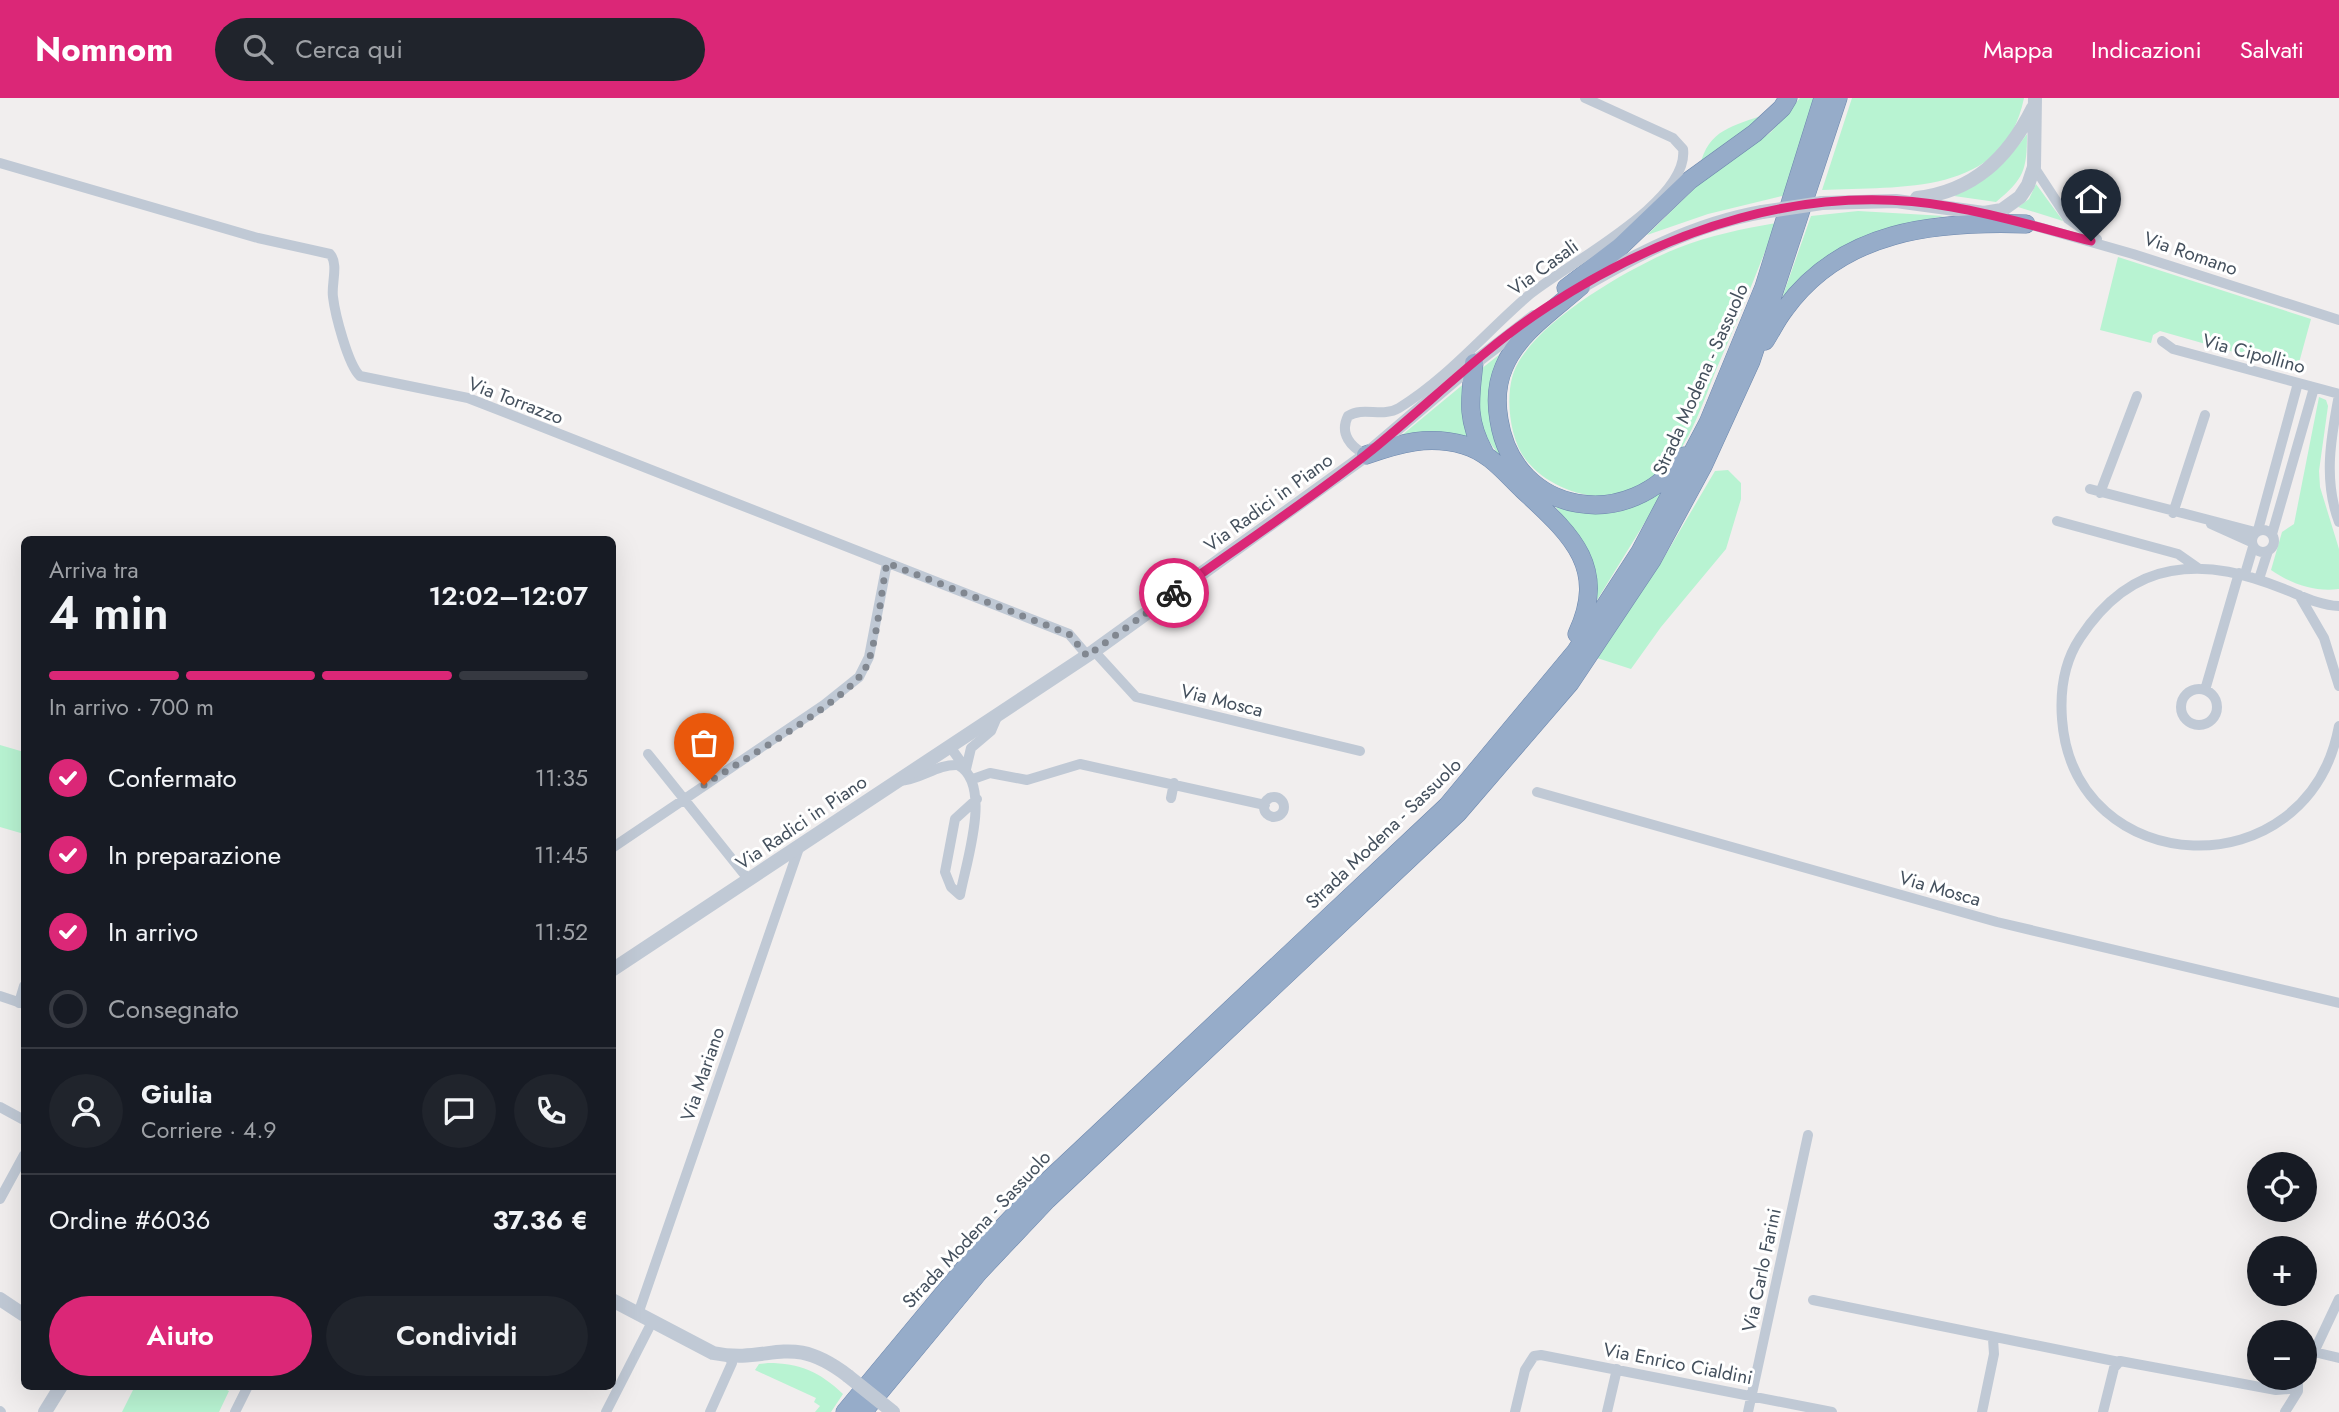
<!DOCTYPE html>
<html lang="it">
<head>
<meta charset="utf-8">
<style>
	:root { --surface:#171b24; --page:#20242c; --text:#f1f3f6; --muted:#9ea1a6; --line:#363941; --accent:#db2777 }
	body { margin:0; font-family:Jost,sans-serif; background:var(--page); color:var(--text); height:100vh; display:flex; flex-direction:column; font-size:26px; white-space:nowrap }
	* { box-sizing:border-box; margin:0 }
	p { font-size:23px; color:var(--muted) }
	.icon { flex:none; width:38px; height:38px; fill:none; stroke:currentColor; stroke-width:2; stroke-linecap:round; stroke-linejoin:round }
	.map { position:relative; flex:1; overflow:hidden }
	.sheet { position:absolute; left:21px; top:438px; width:595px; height:854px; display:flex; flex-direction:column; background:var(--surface); border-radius:10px; box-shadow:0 7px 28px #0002 }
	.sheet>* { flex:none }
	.fabs { position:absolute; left:2247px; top:1054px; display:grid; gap:14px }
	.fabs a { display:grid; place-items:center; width:70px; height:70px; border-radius:50%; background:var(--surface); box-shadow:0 7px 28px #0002; font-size:35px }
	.pin { position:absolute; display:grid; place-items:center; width:60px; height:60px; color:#fff; margin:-72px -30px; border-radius:50% 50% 50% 0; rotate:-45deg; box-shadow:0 0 7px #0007 }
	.pin .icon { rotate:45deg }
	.courier { position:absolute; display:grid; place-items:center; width:70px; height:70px; margin:-35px; border:5px solid #db2777; border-radius:50%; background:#fff; color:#222; box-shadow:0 2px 9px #0007 }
	.overview em { font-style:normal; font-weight:600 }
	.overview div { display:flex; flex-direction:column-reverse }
	.overview { display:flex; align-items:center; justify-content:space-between; height:119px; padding:0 28px }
	h1 { font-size:46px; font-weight:600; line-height:52px }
	.bar { display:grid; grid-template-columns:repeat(4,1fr); gap:10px 7px; align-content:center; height:84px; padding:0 28px }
	.bar i { height:9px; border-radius:5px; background:var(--line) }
	.bar .active { background:var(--accent) }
	.bar p { grid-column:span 4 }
	.line { display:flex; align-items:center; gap:18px; padding:0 28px; border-top:2px solid var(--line) }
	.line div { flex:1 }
	.round { display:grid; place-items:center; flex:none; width:74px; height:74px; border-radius:37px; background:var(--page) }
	ol { padding:0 28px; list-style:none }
	li { display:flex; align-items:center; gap:21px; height:77px }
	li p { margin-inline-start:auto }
	li .icon { padding:7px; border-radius:50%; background:var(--accent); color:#fff; stroke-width:4 }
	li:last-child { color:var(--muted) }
	li i { width:38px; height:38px; border:4px solid var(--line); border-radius:50% }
	.action { display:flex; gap:14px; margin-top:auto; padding:14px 28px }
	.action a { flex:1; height:80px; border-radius:42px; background:var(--accent); color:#fff; font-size:28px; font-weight:600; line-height:80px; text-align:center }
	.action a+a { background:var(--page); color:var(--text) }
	header { display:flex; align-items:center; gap:42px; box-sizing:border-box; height:98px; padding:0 35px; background:var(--accent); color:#fff }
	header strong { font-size:33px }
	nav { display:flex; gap:38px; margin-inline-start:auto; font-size:24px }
	.search { width:490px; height:63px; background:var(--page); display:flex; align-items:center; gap:18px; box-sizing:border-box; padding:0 24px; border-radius:38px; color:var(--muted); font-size:26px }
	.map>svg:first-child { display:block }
	.green { fill:#b8f3d2 }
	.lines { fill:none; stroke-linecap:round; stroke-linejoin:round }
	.trunk-casing { stroke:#6c87ad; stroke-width:19 }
	.minor { stroke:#c0c9d5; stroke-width:10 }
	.tertiary { stroke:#c0c9d5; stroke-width:14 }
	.trunk { stroke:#96acc9; stroke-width:18 }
	.tertiary-bridge { stroke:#c0c9d5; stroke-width:14 }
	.done { stroke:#818790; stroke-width:7; stroke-dasharray:0 12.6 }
	.route { stroke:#db2777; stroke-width:9 }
	.labels { text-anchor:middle; stroke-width:6; stroke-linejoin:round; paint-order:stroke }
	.street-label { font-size:19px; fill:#44505d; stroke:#fff }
</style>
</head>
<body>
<header>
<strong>Nomnom</strong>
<div class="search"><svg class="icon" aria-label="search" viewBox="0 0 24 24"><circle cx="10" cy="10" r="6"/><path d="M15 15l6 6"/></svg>Cerca qui</div>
<nav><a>Mappa</a><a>Indicazioni</a><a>Salvati</a></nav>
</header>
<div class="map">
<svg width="2339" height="1314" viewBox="0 0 2339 1314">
	<rect width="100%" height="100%" fill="#f1eeee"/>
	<!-- green -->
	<path class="green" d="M 1800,0 L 1816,0 L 1786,97 L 1708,116 L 1647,137 L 1699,86 L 1771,34 Z
		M 1852,0 L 2024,0 C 2004,99 1901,88 1822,92 Z
		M 1766,16 L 1700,68 C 1708,31 1734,28 1766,16 Z
		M 2027,36 C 2027,72 2024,81 1996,104 L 1954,98 C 1986,83 2006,65 2027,36 Z
		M 2036,86 L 2063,123 L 2018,109 L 2029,101 Z
		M 1858,113 L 1945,118 C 1864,133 1839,147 1781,203 L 1811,118 Z
		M 1776,125 C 1757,175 1737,224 1716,272 C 1701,309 1687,356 1654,382 C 1615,412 1555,398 1526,362 C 1510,342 1506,303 1512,280 C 1524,229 1632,168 1678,150 C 1710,137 1743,131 1776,125 Z
		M 2118,159 L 2311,221 L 2297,272 L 2160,233 L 2153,237 L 2151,245 L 2100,232 Z
		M 1509,249 L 1501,266 L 1505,355 L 1502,361 C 1474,325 1478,315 1481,271 Z
		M 1466,284 L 1471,341 L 1452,335 L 1402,337 Z
		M 2319,299 L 2326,302 L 2328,308 L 2319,373 L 2320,389 L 2339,451 L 2339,491 C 2314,494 2291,486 2271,472 L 2282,434 L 2294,426 Z
		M 1728,372 L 1741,385 L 1741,401 L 1726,451 L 1661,529 L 1631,571 L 1594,559 L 1662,463 L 1715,373 Z
		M 1666,390 L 1594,507 C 1593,456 1586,447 1555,408 C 1607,418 1620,421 1666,390 Z
		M 0,647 L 24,654 L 24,736 L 0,729 Z
		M 768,1265 C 800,1265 820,1274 843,1296 L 831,1314 L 815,1314 L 820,1308 L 814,1304 L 816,1300 L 755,1272 L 759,1266 Z
		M 135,1288 L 219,1288 L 229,1293 L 219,1314 L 122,1314 Z"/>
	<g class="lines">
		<defs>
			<path id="trunk" d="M 1581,188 C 1554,212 1518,235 1504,269 C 1497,285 1496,305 1499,322 C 1514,418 1631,436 1684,358
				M 1566,190 L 1620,149 L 1690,82 L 1755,35 L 1782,10 L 1788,0
				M 1765,243 C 1772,232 1777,221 1785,211 C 1842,132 1936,123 2026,126
				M 1474,265 C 1470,301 1466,321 1484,354
				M 1366,357 C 1400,345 1429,337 1464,347 C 1489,354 1505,375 1523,392 C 1569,435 1609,468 1577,536
				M 845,1314 L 968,1166 L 1038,1092 L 1447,708 L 1576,553 L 1640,454 L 1708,325 L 1764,189 L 1823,0
				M 863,1314 L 979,1174 L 1047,1102 L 1458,715 L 1570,585 L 1652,462 L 1703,368 L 1751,263 L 1838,0"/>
		</defs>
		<!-- trunk casing -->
		<use href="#trunk" class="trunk-casing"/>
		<!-- minor -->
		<path class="minor" d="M 0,65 L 258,140 L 330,156 C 339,166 331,186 333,199 C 335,216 348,267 360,278 L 468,300 L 1069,536 L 1087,557
			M 2034,69 L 2068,121 L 2097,141
			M 2021,124 L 2133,156 L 2339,222
			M 2162,243 L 2173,251 L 2339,296
			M 2339,297 C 2331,339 2323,382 2339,424
			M 1366,357 C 1351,349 1339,336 1348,318 C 1364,308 1382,320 1399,310 C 1448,280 1486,234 1529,197 C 1565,167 1690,104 1683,51 L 1673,40 L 1585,0
			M 2090,391 L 2255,434
			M 2100,395 L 2137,298
			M 2173,415 L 2205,317
			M 2057,423 L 2178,456 L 2198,470
			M 2211,426 L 2251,444
			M2252 443a11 11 0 1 1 22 0a11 11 0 1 1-22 0Z
			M 2258,432 L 2298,285
			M 2272,436 L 2314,290
			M 2245,476 L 2253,449
			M 2259,481 L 2268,453
			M 2299,497 L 2324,540 L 2339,588
			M 2339,508 C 2319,507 2302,498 2284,491 C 2246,476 2211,466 2171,473 C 2131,480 2101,508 2080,540 C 2064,564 2060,594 2062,621 C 2074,783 2308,794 2339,628
			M 1094,553 L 1136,599 L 1360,653
			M2181 609a18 18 0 1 1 36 0a18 18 0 1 1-36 0Z
			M 2205,592 L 2239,475
			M 951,650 L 966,671 L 971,650 L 991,633 L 997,619
			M 648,656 L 748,781
			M 973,681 L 990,675 L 1027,682 L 1080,666 L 1265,707
			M 899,683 C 921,682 936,666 958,667 C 993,686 966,764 960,797 L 951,789 L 945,774 L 955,721 L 977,701
			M 1537,694 L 1997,824 L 2339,905
			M1264 709a10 10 0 1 1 20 0a10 10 0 1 1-20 0Z
			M 1171,700 L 1174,685
			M 612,750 L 824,607 L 859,579 L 869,559 L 887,465
			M 0,898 L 24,906
			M 19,905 L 24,888
			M 0,1009 L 24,1022
			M 0,1101 L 24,1057
			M 1813,1202 L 2119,1264
			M 638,1216 L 800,747
			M 2314,1254 L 2339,1260
			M 2305,1273 L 2339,1201
			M 0,1313 L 1,1314
			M 235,1314 L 248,1288
			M 606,1314 L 652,1224
			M 710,1314 L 732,1265 L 729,1258
			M 1515,1314 L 1525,1272 L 1534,1258 L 1541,1257 L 1832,1314
			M 1607,1314 L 1617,1271
			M 1748,1314 L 1808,1037
			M 1982,1314 L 1994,1256 L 1993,1241
			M 2103,1314 L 2114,1270 L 2120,1263 L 2276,1292 L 2289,1291 L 2302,1279
			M 2285,1314 L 2298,1293 L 2298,1284"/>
		<!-- tertiary -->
		<path class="tertiary" d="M 1917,100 C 1974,93 2008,60 2033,10
			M 1822,105 L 1896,103 L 1984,115 L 2002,112 L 2020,99 L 2028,87 L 2034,69 L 2035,0
			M 1574,193 C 1633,158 1694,126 1762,114
			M 612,872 L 1094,553 L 1366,357 L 1474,265 L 1534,219
			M 0,1201 L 24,1217
			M 612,1202 L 713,1255 C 772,1267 788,1232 848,1278
			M 45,1314 L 61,1288"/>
		<!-- trunk -->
		<use href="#trunk" class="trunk"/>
		<!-- tertiary-bridge -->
		<path class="tertiary-bridge" d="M 1762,114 L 1822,105
			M 848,1278 L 893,1314"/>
	</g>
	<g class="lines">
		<!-- done -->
		<path class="done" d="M 704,687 C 739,664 848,602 865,571 C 877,548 881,492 887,465 L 1069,536 L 1087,558 L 1174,495"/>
		<!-- route -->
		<path class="route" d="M 1174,495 C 1238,449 1305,405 1367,356 C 1427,308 1482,251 1547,209 C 1666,131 1808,83 1952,109 C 1999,117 2045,131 2091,143"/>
	</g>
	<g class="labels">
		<!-- street labels -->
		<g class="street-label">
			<text transform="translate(2191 155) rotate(19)" y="7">Via Romano</text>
			<text transform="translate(1543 169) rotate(-36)" y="7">Via Casali</text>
			<text transform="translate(2254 255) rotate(15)" y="7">Via Cipollino</text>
			<text transform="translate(1700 281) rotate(-66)" y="7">Strada Modena - Sassuolo</text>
			<text transform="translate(516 302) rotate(21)" y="7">Via Torrazzo</text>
			<text transform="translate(1268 404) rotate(-36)" y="7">Via Radici in Piano</text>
			<text transform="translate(1222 602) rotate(14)" y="7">Via Mosca</text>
			<text transform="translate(801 724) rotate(-34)" y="7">Via Radici in Piano</text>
			<text transform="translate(1383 735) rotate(-44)" y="7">Strada Modena - Sassuolo</text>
			<text transform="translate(1940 790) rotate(16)" y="7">Via Mosca</text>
			<text transform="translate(702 976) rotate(-71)" y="7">Via Mariano</text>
			<text transform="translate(976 1131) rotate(-47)" y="7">Strada Modena - Sassuolo</text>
			<text transform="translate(1761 1172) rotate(-78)" y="7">Via Carlo Farini</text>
			<text transform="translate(1678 1265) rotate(11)" y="7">Via Enrico Cialdini</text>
		</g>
	</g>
</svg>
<div class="fabs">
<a><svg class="icon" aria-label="locate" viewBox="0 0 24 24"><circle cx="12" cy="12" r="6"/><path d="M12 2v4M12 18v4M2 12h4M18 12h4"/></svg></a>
<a>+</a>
<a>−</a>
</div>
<div class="pin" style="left:704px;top:687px;background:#ea580c"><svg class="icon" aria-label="bag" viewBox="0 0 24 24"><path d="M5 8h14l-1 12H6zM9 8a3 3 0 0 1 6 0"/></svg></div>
<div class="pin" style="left:2091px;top:143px;background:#1f2937"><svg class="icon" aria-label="home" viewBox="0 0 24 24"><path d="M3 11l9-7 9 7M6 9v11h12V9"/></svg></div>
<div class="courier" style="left:1174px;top:495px"><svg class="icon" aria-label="bike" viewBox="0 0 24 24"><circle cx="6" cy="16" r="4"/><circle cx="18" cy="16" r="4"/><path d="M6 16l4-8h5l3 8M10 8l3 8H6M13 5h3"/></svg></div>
<section class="sheet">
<div class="overview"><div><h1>4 min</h1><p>Arriva tra</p></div><em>12:02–12:07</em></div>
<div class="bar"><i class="active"></i><i class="active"></i><i class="active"></i><i></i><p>In arrivo · 700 m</p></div>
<ol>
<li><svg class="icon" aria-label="check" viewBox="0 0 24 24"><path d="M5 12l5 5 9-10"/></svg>Confermato<p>11:35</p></li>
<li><svg class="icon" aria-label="check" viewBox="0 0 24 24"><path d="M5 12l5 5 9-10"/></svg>In preparazione<p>11:45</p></li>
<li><svg class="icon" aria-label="check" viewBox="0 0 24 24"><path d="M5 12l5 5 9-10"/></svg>In arrivo<p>11:52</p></li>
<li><i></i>Consegnato</li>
</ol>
<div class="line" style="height:126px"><a class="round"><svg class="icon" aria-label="person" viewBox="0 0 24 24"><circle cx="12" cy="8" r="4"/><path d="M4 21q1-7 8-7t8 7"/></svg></a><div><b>Giulia</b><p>Corriere · 4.9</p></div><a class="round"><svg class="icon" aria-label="chat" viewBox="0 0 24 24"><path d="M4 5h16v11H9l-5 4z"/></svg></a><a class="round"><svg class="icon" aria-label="phone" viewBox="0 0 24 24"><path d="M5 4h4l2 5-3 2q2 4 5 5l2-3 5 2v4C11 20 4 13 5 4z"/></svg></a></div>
<div class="line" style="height:91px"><div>Ordine #6036</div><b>37.36 €</b></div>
<div class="action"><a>Aiuto</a><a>Condividi</a></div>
</section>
</div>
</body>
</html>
